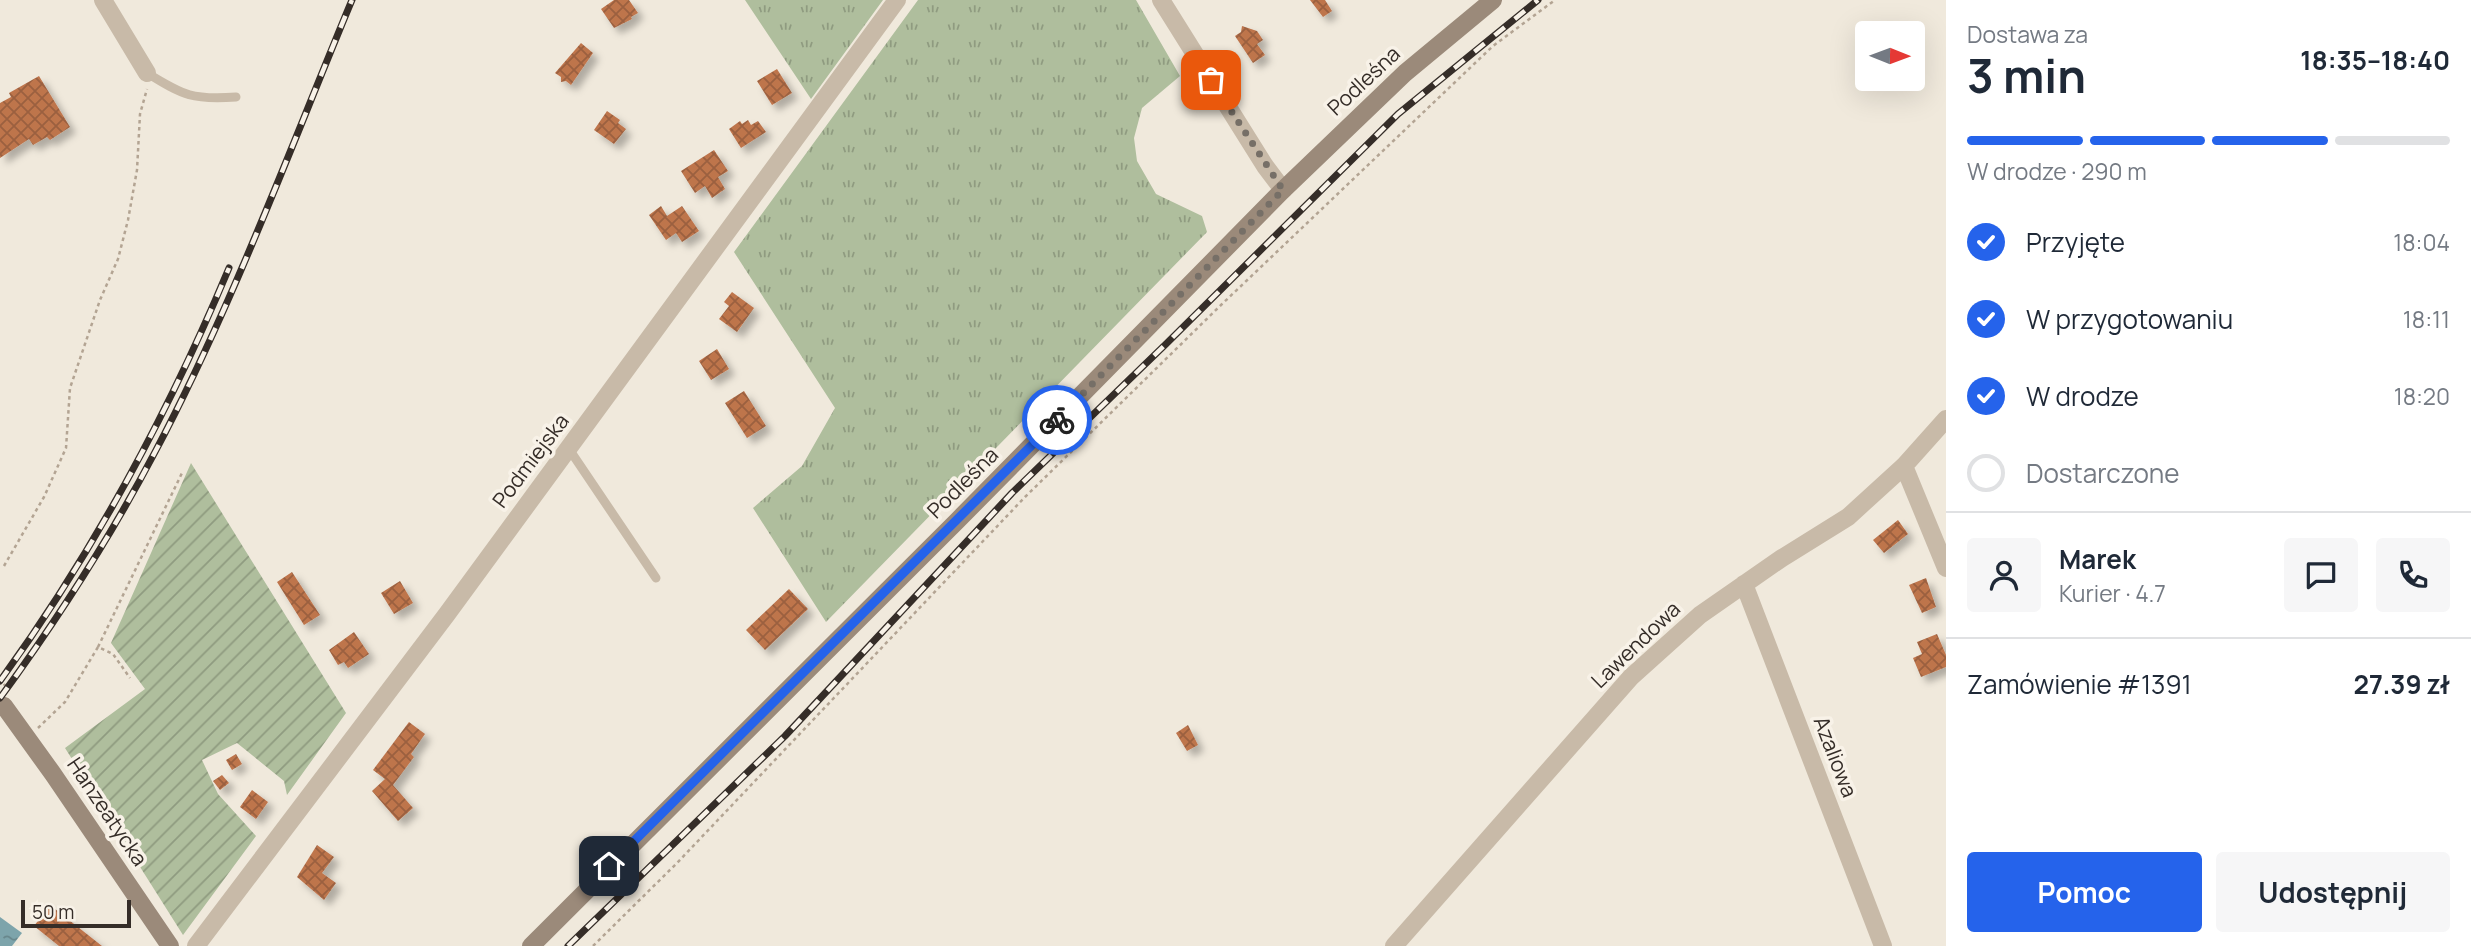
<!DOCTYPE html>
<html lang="pl">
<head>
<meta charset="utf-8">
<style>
	:root { --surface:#fff; --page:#f6f6f7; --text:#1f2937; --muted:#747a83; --line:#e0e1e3; --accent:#2563eb }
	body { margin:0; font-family:Manrope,sans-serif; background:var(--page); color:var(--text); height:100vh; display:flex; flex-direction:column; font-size:26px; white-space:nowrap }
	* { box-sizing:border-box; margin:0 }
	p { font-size:23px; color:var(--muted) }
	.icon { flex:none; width:38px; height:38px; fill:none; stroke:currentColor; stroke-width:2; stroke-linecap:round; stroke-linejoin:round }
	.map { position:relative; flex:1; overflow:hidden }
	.drawer { display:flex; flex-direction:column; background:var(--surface); width:525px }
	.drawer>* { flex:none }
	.needle { width:46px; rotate:91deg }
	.tools { position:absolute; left:1855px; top:21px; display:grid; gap:14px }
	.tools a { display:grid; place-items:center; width:70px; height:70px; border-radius:7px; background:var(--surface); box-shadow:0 7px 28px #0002; font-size:35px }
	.scale { position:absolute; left:21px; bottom:18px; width:110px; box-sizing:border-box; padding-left:7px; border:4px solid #352d28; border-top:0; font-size:19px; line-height:24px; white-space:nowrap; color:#352d28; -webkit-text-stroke:5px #f8f2e8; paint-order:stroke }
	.pin { position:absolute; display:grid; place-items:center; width:60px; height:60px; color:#fff; margin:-30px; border-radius:14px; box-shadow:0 4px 10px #0006 }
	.courier { position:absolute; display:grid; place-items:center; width:70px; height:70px; margin:-35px; border:5px solid #2563eb; border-radius:50%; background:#fff; color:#222; box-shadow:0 2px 9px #0007 }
	.headline em { font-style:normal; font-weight:700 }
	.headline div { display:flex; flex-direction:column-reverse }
	.headline { display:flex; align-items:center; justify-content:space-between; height:119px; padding:0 21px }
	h1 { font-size:46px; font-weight:700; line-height:52px }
	.bar { display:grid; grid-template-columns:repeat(4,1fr); gap:10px 7px; align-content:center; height:84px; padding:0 21px }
	.bar i { height:9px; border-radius:5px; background:var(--line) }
	.bar .on { background:var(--accent) }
	.bar p { grid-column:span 4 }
	.line { display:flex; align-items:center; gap:18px; padding:0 21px; border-top:2px solid var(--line) }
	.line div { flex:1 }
	.round { display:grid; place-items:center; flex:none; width:74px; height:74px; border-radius:7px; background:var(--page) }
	ol { padding:0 21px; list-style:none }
	li { display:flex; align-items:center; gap:21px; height:77px }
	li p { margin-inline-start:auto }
	li .icon { padding:7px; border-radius:50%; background:var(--accent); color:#fff; stroke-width:4 }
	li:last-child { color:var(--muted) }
	li i { width:38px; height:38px; border:4px solid var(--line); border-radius:50% }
	.primary-button { display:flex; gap:14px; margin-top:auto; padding:14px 21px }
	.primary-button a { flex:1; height:80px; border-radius:7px; background:var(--accent); color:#fff; font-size:28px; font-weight:700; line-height:80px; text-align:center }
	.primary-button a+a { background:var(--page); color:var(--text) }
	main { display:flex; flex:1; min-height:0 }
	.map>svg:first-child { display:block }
	.grass { fill:url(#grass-tufts) }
	.garden { fill:url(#garden-furrows) }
	.water { fill:url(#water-ripples) }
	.building { fill:url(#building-cross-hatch); filter:url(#shadow) }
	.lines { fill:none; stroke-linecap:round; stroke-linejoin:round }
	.path { stroke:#b3a493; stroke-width:2.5; stroke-dasharray:3.5 3.5; stroke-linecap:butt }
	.lane { stroke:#c8baa8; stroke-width:9 }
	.street { stroke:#c8baa8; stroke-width:18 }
	.secondary { stroke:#9b8a7a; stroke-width:18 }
	.rail-casing { stroke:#352d28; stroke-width:7 }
	.rail { stroke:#f8f2e8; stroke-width:4.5; stroke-dasharray:13; stroke-linecap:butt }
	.done { stroke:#766f67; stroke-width:7; stroke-dasharray:0 12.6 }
	.route { stroke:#2563eb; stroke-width:9 }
	.labels { text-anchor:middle; stroke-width:7; stroke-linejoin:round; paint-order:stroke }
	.street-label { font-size:21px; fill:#352d28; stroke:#f8f2e8 }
</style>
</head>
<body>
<main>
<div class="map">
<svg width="1946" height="946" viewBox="0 0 1946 946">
	<defs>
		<pattern id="grass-tufts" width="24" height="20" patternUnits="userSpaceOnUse" patternTransform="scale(1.75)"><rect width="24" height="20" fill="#afbe9d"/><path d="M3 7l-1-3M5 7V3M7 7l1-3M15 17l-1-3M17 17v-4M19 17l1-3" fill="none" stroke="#8f9b80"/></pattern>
		<pattern id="garden-furrows" width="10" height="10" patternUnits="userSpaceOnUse" patternTransform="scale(1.75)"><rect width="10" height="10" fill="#afbe9d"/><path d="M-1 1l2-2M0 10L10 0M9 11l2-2" fill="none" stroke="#8f9b80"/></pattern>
		<pattern id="water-ripples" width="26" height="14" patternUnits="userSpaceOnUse" patternTransform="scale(1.75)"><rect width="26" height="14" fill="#7da4ab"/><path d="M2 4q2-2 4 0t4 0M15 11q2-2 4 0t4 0" fill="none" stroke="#67868b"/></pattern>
		<pattern id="building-cross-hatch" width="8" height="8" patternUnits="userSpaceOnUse" patternTransform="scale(1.75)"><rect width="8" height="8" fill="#be744c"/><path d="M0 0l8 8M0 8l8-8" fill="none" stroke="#9b603f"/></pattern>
		<filter id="shadow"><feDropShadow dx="6" dy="6" stdDeviation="3.5" flood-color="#0004"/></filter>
	</defs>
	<rect width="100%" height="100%" fill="#f0e9dc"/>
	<!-- grass -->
	<path class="grass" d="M 745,0 L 883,0 L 811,99 Z
		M 918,0 L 1136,0 L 1180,76 L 1142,108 L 1134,138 L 1137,161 L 1156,194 L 1202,216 L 1207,232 L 826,622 L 753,508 L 802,466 L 835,408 L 734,252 Z"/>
	<!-- garden -->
	<path class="garden" d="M 191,463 L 346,713 L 287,795 L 284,781 L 237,743 L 202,760 L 218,794 L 256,836 L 183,935 L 65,748 L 145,689 L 111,643 Z"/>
	<!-- water -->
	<path class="water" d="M 0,917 L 22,933 L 12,946 L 0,946 Z"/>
	<!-- building -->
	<path class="building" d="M 614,0 L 629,0 L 638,13 L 631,17 L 632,19 L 614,28 L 601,9 Z
		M 1310,0 L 1325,0 L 1332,11 L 1323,17 Z
		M 1242,26 L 1257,31 L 1263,40 L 1257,44 L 1265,55 L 1253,63 L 1235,36 L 1241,32 Z
		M 581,43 L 593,53 L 571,85 L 566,81 L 561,82 L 561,77 L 555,73 Z
		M 777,69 L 792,93 L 772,105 L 757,81 Z
		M 39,76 L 70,127 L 50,140 L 47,137 L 33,145 L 29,139 L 0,158 L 0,103 L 11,97 L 9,93 Z
		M 607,111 L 620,120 L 618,123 L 626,129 L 614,144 L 594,130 Z
		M 748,120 L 751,125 L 758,121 L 766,132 L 741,148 L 729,129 L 740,121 L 742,124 Z
		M 714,150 L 728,171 L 718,177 L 725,189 L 712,198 L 705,186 L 695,193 L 681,171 Z
		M 661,206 L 667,216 L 682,206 L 699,231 L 682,242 L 676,233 L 666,240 L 649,215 Z
		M 732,292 L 754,308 L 737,332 L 719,319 L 729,306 L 724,302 Z
		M 717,349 L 729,369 L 711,380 L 699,361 Z
		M 744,391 L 766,426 L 747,438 L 725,403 Z
		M 1898,520 L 1908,534 L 1884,553 L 1873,540 Z
		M 292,572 L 320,615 L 304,625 L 277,582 Z
		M 1926,578 L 1936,607 L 1922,613 L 1909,585 Z
		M 400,581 L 413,603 L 394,614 L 381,593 Z
		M 789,589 L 808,609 L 765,650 L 746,630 Z
		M 354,632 L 369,654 L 348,668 L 344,662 L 338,665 L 329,650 Z
		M 1937,634 L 1946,655 L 1946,667 L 1921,677 L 1913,658 L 1922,654 L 1917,642 Z
		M 409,722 L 425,734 L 411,754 L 414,757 L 393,785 L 413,808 L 398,821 L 372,791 L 385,779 L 373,770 Z
		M 1188,725 L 1198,745 L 1187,751 L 1176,733 Z
		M 236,754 L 242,764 L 232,770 L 226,760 Z
		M 222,775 L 229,783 L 220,790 L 213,781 Z
		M 252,790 L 268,802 L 256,819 L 240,807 Z
		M 317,845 L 334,857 L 322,873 L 336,883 L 324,900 L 297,877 Z
		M 50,905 L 102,946 L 59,946 L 34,926 Z"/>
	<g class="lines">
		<!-- path -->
		<path class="path" d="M 4,566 L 44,497 L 66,448 L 70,388 L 100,300 L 118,259 L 128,220 L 137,170 L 140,114 L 147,89
			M 98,647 L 182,473
			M 0,678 L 8,690
			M 38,728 L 65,702 L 98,647 L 113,654 L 130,678
			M 593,946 L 677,863 L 1025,497 L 1221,305 L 1493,46 L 1555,0"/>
		<!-- lane -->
		<path class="lane" d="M 147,73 C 184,96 193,100 236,97
			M 569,449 L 656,578"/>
		<!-- street -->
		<path class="street" d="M 103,0 L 147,73
			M 1161,0 L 1265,166 L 1283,190
			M 1904,466 L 1946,568
			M 1744,584 L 1883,946
			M 196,946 L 447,614 L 897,0
			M 1394,946 L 1631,677 L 1700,615 L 1782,558 L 1848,517 L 1904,466 L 1946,419"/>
		<!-- secondary -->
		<path class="secondary" d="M 4,706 L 53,774 L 170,946
			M 531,946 L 957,521 L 1283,190 L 1405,73 L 1493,0"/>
		<defs>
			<path id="rail" d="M 0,681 C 93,553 168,414 229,268
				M 0,698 C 57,620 110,538 155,452 C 232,307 289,151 352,0
				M 568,946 L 785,736 L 1012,493 L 1166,344 L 1398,114 L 1538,0"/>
		</defs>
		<!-- rail casing -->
		<use href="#rail" class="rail-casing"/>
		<!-- rail -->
		<use href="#rail" class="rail"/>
	</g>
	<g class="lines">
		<!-- done -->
		<path class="done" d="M 1057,420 L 1283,190 L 1211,80"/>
		<!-- route -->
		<path class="route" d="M 609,866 L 1057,420"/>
	</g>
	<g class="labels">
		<!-- street labels -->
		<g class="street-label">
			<text transform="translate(1364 81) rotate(-43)" y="7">Podleśna</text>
			<text transform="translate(531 461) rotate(-53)" y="7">Podmiejska</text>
			<text transform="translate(963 483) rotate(-45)" y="7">Podleśna</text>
			<text transform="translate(1636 645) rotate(-44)" y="7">Lawendowa</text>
			<text transform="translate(1835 757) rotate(69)" y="7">Azaliowa</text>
			<text transform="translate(107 812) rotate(56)" y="7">Hanzeatycka</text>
		</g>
	</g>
</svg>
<div class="tools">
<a><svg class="needle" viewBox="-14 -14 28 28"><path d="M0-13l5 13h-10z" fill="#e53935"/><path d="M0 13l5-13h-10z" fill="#747a83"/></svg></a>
</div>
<div class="scale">50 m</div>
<div class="pin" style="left:1211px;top:80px;background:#ea580c"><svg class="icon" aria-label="bag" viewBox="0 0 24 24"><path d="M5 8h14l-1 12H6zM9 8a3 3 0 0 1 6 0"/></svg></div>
<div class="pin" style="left:609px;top:866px;background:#1f2937"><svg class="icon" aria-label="home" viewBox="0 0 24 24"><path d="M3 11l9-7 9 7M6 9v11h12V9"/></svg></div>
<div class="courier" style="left:1057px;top:420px"><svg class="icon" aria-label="bike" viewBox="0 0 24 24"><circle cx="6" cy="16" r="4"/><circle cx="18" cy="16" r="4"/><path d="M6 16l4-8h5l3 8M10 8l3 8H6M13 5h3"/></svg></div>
</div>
<section class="drawer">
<div class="headline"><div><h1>3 min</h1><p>Dostawa za</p></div><em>18:35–18:40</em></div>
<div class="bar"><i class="on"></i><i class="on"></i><i class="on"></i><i></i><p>W drodze · 290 m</p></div>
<ol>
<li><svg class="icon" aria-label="check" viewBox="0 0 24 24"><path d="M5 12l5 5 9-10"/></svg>Przyjęte<p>18:04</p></li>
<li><svg class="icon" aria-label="check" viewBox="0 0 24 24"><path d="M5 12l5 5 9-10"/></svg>W przygotowaniu<p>18:11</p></li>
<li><svg class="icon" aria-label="check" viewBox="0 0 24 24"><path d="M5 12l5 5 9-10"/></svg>W drodze<p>18:20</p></li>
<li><i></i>Dostarczone</li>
</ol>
<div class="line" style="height:126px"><a class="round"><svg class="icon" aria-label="person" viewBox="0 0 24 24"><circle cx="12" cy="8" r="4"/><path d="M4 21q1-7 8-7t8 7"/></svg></a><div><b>Marek</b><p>Kurier · 4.7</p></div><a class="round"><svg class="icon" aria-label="chat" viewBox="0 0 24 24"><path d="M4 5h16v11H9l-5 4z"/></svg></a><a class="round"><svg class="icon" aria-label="phone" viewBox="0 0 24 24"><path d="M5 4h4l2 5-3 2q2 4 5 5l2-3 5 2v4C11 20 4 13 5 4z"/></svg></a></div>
<div class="line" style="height:91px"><div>Zamówienie #1391</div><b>27.39 zł</b></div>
<div class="primary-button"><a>Pomoc</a><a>Udostępnij</a></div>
</section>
</main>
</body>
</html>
